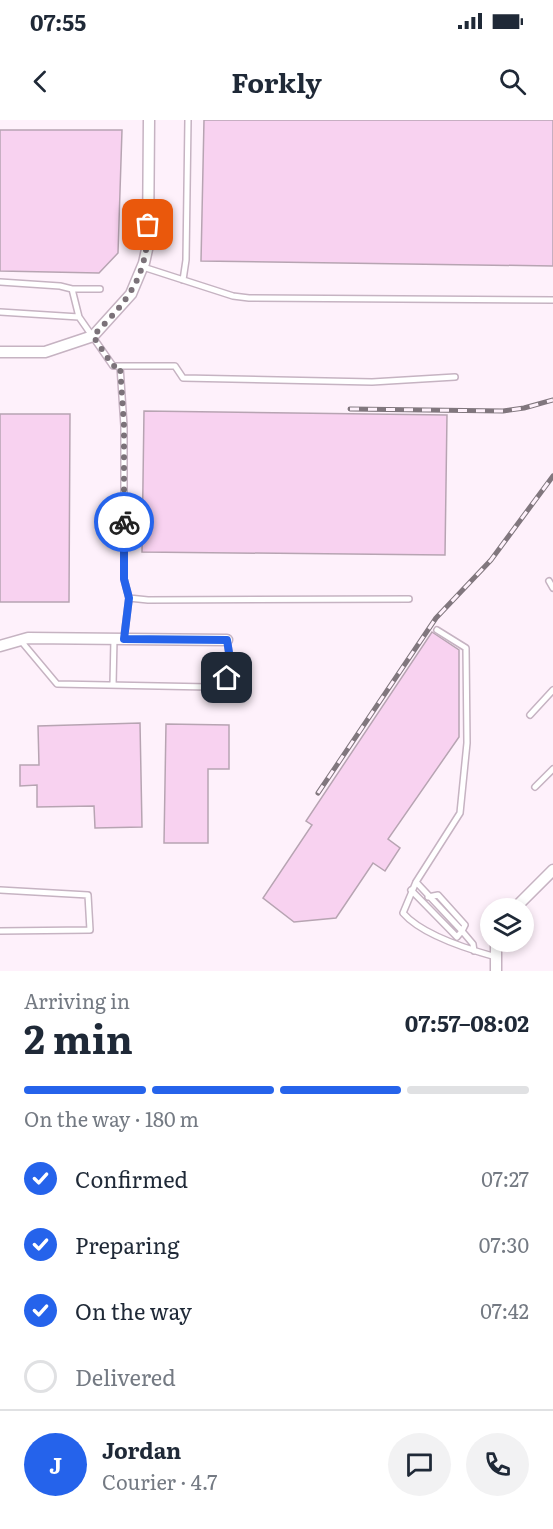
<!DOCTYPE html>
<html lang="en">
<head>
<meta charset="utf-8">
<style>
	:root { --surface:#fff; --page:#f2f2f3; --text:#1f2937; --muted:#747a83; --line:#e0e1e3; --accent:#2563eb }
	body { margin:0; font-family:Literata,serif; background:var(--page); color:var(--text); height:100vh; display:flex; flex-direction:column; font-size:22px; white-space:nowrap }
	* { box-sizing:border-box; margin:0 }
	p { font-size:20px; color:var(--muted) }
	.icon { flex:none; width:33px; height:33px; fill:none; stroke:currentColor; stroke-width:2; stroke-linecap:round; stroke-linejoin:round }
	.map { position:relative; height:851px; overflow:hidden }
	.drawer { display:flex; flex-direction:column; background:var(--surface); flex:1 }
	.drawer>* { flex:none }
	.buttons { position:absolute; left:480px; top:778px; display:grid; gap:12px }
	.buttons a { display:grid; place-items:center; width:54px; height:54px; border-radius:50%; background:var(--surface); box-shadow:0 3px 9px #0003; font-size:30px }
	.pin { position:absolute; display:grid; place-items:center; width:51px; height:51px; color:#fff; margin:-26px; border-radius:12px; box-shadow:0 3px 9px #0006 }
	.courier { position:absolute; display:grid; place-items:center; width:60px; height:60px; margin:-30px; border:4px solid #2563eb; border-radius:50%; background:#fff; color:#222; box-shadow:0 2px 8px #0007 }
	.overview em { font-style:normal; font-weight:700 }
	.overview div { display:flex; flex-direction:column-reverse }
	.overview { display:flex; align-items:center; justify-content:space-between; height:102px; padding:0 24px }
	h1 { font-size:39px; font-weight:700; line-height:45px }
	.bar { display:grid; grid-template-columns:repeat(4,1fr); gap:9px 6px; align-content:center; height:72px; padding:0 24px }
	.bar i { height:8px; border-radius:4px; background:var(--line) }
	.bar .current { background:var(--accent) }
	.bar p { grid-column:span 4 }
	.line { display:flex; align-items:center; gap:15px; padding:0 24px; border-top:2px solid var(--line) }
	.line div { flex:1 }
	.round { display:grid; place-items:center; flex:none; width:63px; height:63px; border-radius:32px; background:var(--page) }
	ol { padding:0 24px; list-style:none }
	li { display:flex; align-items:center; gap:18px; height:66px }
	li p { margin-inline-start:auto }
	li .icon { padding:6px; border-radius:50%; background:var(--accent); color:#fff; stroke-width:4 }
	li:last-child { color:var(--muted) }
	li i { width:33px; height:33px; border:3px solid var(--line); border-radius:50% }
	.status { display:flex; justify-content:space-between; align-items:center; height:42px; padding:0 30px; background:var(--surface); direction:ltr }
	.status svg { height:16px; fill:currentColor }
	header { display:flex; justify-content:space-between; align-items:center; height:78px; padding:0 24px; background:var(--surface); font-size:27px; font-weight:700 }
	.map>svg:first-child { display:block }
	.building { fill:#f8d2f0; stroke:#b7a4b2; stroke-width:1.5 }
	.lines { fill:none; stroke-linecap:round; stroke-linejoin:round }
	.service-casing { stroke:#c6b3c2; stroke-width:8 }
	.minor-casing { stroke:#c6b3c2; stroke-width:13 }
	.service { stroke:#fff; stroke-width:5 }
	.minor { stroke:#fff; stroke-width:10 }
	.rail-casing { stroke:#81777e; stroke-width:5 }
	.rail { stroke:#fef1fb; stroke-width:3; stroke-dasharray:9; stroke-linecap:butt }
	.done { stroke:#7b7279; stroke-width:6; stroke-dasharray:0 10.8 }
	.route { stroke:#2563eb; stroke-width:8 }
</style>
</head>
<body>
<div class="status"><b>07:55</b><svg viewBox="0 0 49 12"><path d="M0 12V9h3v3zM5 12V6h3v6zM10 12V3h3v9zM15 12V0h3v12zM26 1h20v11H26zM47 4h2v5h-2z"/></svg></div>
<header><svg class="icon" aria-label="back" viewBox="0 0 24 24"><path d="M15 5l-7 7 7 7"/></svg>Forkly<svg class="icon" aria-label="search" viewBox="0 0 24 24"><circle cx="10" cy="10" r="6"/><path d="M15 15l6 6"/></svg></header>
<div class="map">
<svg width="553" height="851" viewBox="0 0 553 851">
	<rect width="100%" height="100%" fill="#fef1fb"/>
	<!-- building -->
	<path class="building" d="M 204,0 L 553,0 L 553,146 L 201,141 Z
		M 0,10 L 122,10 L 118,133 L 99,153 L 0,151 Z
		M 144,291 L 447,295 L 445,435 L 142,432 Z
		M 0,294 L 70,294 L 69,482 L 0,482 Z
		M 432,512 L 459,530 L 459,617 L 388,719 L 400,728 L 385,751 L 373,743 L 336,798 L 294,802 L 263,778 L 312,705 L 306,701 Z
		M 140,603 L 142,707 L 95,708 L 94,686 L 37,687 L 37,665 L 20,666 L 20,645 L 39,645 L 38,606 Z
		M 166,604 L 229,605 L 229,649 L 208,649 L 208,723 L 164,723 Z"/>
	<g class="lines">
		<defs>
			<path id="service" d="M 143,147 L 233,176 L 249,178 L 553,180
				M 183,160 L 186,140 L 188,0
				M 0,162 L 60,166 L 72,169 L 79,197 L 113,246 L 175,246 L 183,258 L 372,262 L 455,257
				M 72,169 L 100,169
				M 0,192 L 79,197
				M 120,246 L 124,306 L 124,459 L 129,478 L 148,480 L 409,479
				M 549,461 L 553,468
				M 437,510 L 466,528 L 467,623 L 460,693 L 416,762 L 403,793 C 422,815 467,829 496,837
				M 124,518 L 129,478
				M 21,521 L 57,564 L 209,567 L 227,558 L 230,539 L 227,520
				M 113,565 L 114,519
				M 530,595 L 553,570
				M 535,667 L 553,649
				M 0,770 L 88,775 L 90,810 L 0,811
				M 411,770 L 457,817 L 462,811 L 416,762
				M 428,777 L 438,775 L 465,805 L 462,811 L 473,824 L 474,831"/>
			<path id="minor" d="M 0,232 L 45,232 L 93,216 L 131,174 L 144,143 L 148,125 L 149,0
				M 0,526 L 28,518 L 227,520
				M 514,789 L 553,750
				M 496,851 L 496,822"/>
		</defs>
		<!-- service casing -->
		<use href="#service" class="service-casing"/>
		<!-- minor casing -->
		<use href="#minor" class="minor-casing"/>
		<!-- service -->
		<use href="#service" class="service"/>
		<!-- minor -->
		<use href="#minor" class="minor"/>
		<defs>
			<path id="rail" d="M 350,289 L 503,291 L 524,288 L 553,280
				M 318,673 L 436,498 L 491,440 L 553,356"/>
		</defs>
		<!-- rail casing -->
		<use href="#rail" class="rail-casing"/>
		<!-- rail -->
		<use href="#rail" class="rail"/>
	</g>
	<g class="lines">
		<!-- done -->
		<path class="done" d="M 124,402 L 124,306 L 120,246 L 113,246 L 93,216 C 129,179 147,158 148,105"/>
		<!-- route -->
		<path class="route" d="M 124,402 L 124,459 L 129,478 L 124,519 L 227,520 L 230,539 L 227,558"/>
	</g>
</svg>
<div class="buttons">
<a><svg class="icon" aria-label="layers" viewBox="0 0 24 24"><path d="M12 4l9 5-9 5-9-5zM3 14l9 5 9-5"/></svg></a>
</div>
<div class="pin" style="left:148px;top:105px;background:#ea580c"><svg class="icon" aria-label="bag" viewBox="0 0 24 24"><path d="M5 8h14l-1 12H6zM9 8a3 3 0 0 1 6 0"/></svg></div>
<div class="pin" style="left:227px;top:558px;background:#1f2937"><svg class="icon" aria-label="home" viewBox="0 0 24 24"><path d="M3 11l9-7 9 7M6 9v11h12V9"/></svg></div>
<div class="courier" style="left:124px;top:402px"><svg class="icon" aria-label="bike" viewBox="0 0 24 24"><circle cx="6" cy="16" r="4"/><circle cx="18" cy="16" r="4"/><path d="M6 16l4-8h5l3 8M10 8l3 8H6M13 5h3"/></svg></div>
</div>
<section class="drawer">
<div class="overview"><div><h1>2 min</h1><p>Arriving in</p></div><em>07:57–08:02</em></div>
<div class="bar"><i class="current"></i><i class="current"></i><i class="current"></i><i></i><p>On the way · 180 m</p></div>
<ol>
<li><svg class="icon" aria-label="check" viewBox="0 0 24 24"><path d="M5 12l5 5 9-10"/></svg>Confirmed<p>07:27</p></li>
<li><svg class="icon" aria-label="check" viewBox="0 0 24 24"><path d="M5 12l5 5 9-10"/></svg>Preparing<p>07:30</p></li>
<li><svg class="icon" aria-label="check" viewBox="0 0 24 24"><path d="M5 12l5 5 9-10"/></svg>On the way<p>07:42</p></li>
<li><i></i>Delivered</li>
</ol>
<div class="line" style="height:108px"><b class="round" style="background:var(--accent);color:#fff">J</b><div><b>Jordan</b><p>Courier · 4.7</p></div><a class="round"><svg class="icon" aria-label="chat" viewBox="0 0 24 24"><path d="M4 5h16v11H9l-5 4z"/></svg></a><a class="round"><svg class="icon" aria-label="phone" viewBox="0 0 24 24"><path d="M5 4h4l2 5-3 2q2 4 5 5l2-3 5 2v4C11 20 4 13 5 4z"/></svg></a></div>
</section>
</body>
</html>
